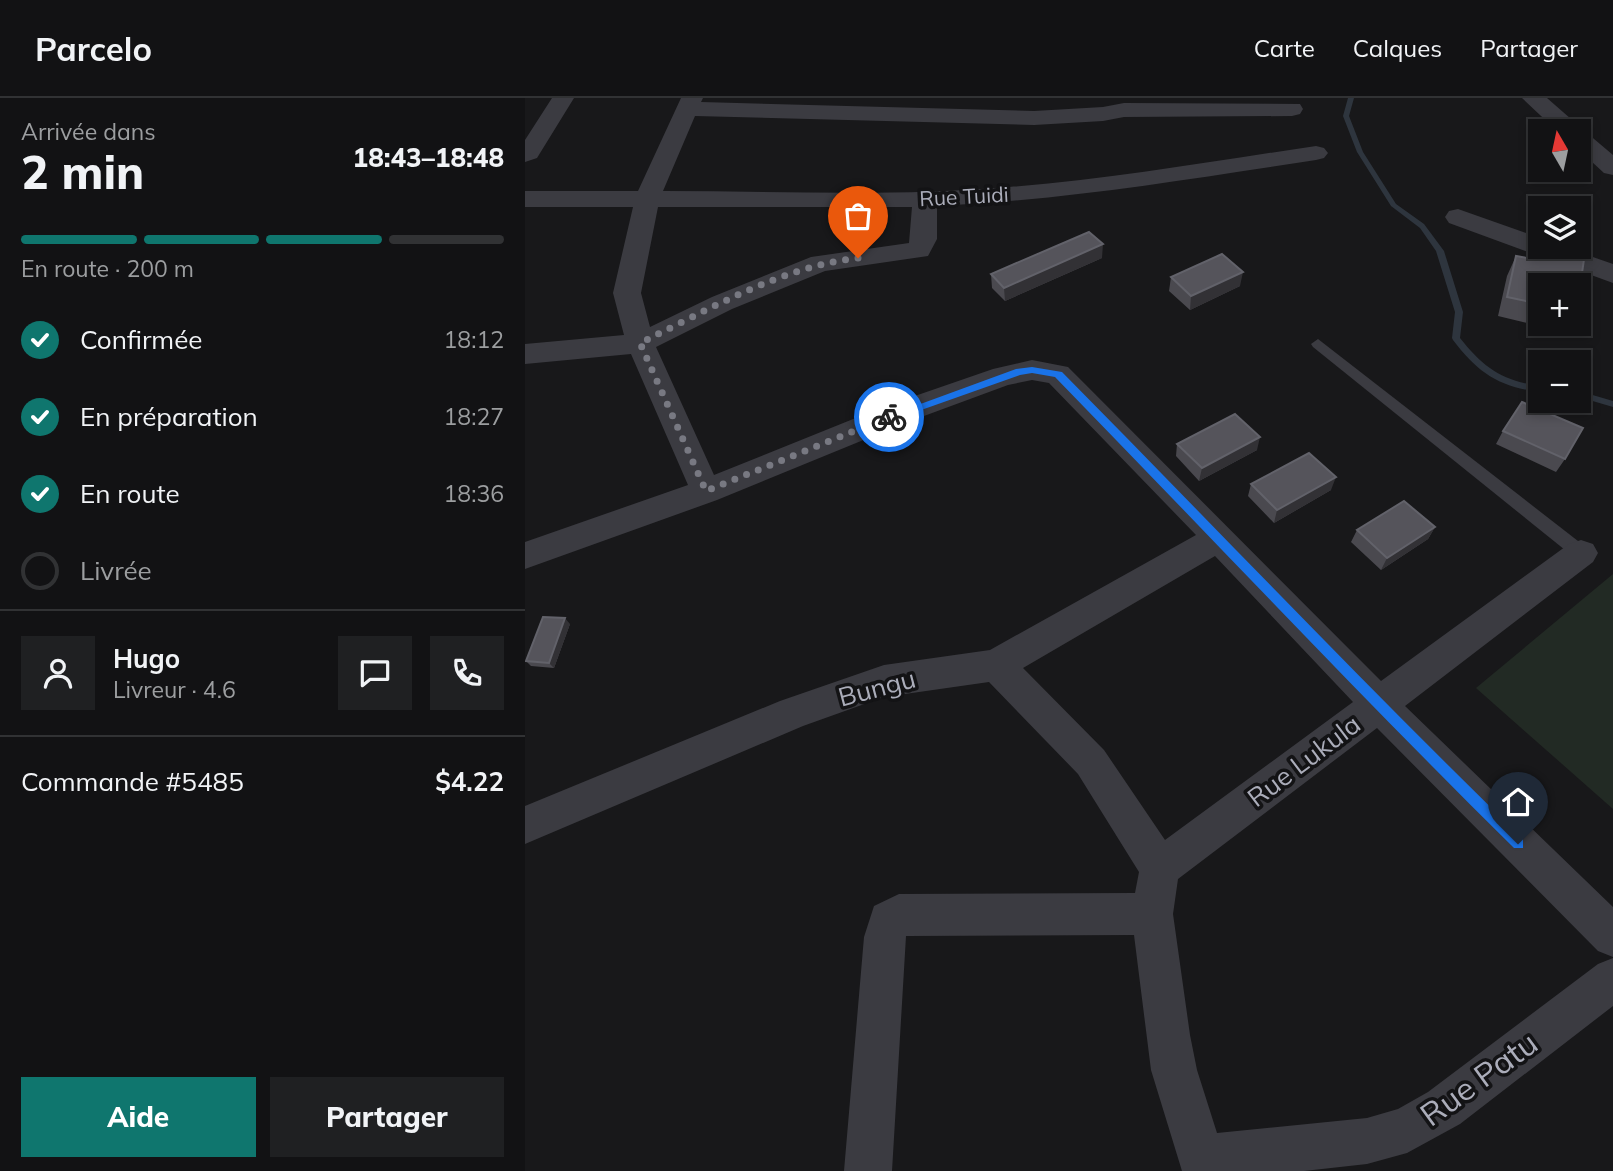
<!DOCTYPE html>
<html lang="fr">
<head>
<meta charset="utf-8">
<style>
	:root { --surface:#121214; --page:#1f2022; --text:#f1f3f6; --muted:#9c9ea0; --line:#313234; --accent:#0f766e }
	body { margin:0; font-family:Mulish,sans-serif; background:var(--page); color:var(--text); height:100vh; display:flex; flex-direction:column; font-size:26px; white-space:nowrap }
	* { box-sizing:border-box; margin:0 }
	p { font-size:23px; color:var(--muted) }
	.icon { flex:none; width:38px; height:38px; fill:none; stroke:currentColor; stroke-width:2; stroke-linecap:round; stroke-linejoin:round }
	.map { position:relative; flex:1; overflow:hidden }
	.side { display:flex; flex-direction:column; background:var(--surface); width:525px }
	.side>* { flex:none }
	.needle { width:46px; rotate:351deg }
	.fabs { position:absolute; left:1003px; top:21px; display:grid; gap:14px }
	.fabs a { display:grid; place-items:center; width:63px; height:63px; border-radius:0px; background:var(--surface); box-shadow:0 4px 10px #0003,0 0 0 2px var(--line); font-size:35px }
	.pin { position:absolute; display:grid; place-items:center; width:60px; height:60px; color:#fff; margin:-72px -30px; border-radius:50% 50% 50% 0; rotate:-45deg; box-shadow:0 0 7px #0007 }
	.pin .icon { rotate:45deg }
	.courier { position:absolute; display:grid; place-items:center; width:70px; height:70px; margin:-35px; border:5px solid #1a73e8; border-radius:50%; background:#fff; color:#222; box-shadow:0 2px 9px #0007 }
	.head em { font-style:normal; font-weight:800 }
	.head div { display:flex; flex-direction:column-reverse }
	.head { display:flex; align-items:center; justify-content:space-between; height:119px; padding:0 21px }
	h1 { font-size:46px; font-weight:800; line-height:52px }
	.bar { display:grid; grid-template-columns:repeat(4,1fr); gap:10px 7px; align-content:center; height:84px; padding:0 21px }
	.bar i { height:9px; border-radius:5px; background:var(--line) }
	.bar .current { background:var(--accent) }
	.bar p { grid-column:span 4 }
	.line { display:flex; align-items:center; gap:18px; padding:0 21px; border-top:2px solid var(--line) }
	.line div { flex:1 }
	.round { display:grid; place-items:center; flex:none; width:74px; height:74px; border-radius:0px; background:var(--page) }
	ol { padding:0 21px; list-style:none }
	li { display:flex; align-items:center; gap:21px; height:77px }
	li p { margin-inline-start:auto }
	li .icon { padding:7px; border-radius:50%; background:var(--accent); color:#fff; stroke-width:4 }
	li:last-child { color:var(--muted) }
	li i { width:38px; height:38px; border:4px solid var(--line); border-radius:50% }
	.cta { display:flex; gap:14px; margin-top:auto; padding:14px 21px }
	.cta a { flex:1; height:80px; border-radius:0px; background:var(--accent); color:#fff; font-size:28px; font-weight:800; line-height:80px; text-align:center }
	.cta a+a { background:var(--page); color:var(--text) }
	header { display:flex; align-items:center; gap:42px; box-sizing:border-box; height:98px; padding:0 35px; background:var(--surface); border-bottom:2px solid var(--line) }
	header strong { font-size:33px }
	nav { display:flex; gap:38px; margin-inline-start:auto; font-size:24px }
	main { display:flex; flex:1; min-height:0 }
	.map>svg:first-child { display:block }
	.green { fill:#222a24 }
	.lines { fill:none; stroke-linecap:round; stroke-linejoin:round }
	.stream { fill:#2e353e; fill-rule:evenodd }
	.lane { fill:#3b3b41; fill-rule:evenodd }
	.street { fill:#3b3b41; fill-rule:evenodd }
	.wall { fill:#4a494f }
	.shaded-wall { fill:#323135 }
	.building { fill:#55545b; stroke:#62626a; stroke-width:2 }
	.route { fill:#1a73e8 }
	.done { stroke:#787982; stroke-width:7; stroke-dasharray:0 12.6 }
	.labels { text-anchor:middle; stroke-width:7; stroke-linejoin:round; paint-order:stroke }
	.far-street-label { font-size:21px; fill:#abadba; stroke:#131315 }
	.street-label { font-size:26px; fill:#abadba; stroke:#131315 }
	.near-street-label { font-size:32px; fill:#abadba; stroke:#131315 }
</style>
</head>
<body>
<header>
<strong>Parcelo</strong>
<nav><a>Carte</a><a>Calques</a><a>Partager</a></nav>
</header>
<main>
<section class="side">
<div class="head"><div><h1>2 min</h1><p>Arrivée dans</p></div><em>18:43–18:48</em></div>
<div class="bar"><i class="current"></i><i class="current"></i><i class="current"></i><i></i><p>En route · 200 m</p></div>
<ol>
<li><svg class="icon" aria-label="check" viewBox="0 0 24 24"><path d="M5 12l5 5 9-10"/></svg>Confirmée<p>18:12</p></li>
<li><svg class="icon" aria-label="check" viewBox="0 0 24 24"><path d="M5 12l5 5 9-10"/></svg>En préparation<p>18:27</p></li>
<li><svg class="icon" aria-label="check" viewBox="0 0 24 24"><path d="M5 12l5 5 9-10"/></svg>En route<p>18:36</p></li>
<li><i></i>Livrée</li>
</ol>
<div class="line" style="height:126px"><a class="round"><svg class="icon" aria-label="person" viewBox="0 0 24 24"><circle cx="12" cy="8" r="4"/><path d="M4 21q1-7 8-7t8 7"/></svg></a><div><b>Hugo</b><p>Livreur · 4.6</p></div><a class="round"><svg class="icon" aria-label="chat" viewBox="0 0 24 24"><path d="M4 5h16v11H9l-5 4z"/></svg></a><a class="round"><svg class="icon" aria-label="phone" viewBox="0 0 24 24"><path d="M5 4h4l2 5-3 2q2 4 5 5l2-3 5 2v4C11 20 4 13 5 4z"/></svg></a></div>
<div class="line" style="height:91px"><div>Commande #5485</div><b>$4.22</b></div>
<div class="cta"><a>Aide</a><a>Partager</a></div>
</section>
<div class="map">
<svg width="1088" height="1073" viewBox="0 0 1088 1073">
	<rect width="100%" height="100%" fill="#18181a"/>
	<!-- green -->
	<path class="green" d="M 1088,476 L 1088,711 L 951,590 Z"/>
	<g class="lines">
		<!-- stream -->
		<path class="stream" d="M 823,0 L 829,0 L 824,18 L 838,54 L 871,106 L 899,126 L 919,153 L 938,214 L 935,240 C 958,269 977,283 1015,288 L 1015,294 C 974,289 953,275 928,242 L 927,240 L 930,214 L 911,153 L 895,130 L 866,108 L 832,54 L 818,18 Z
			M 1054,293 L 1088,303 L 1088,309 L 1054,299 Z"/>
		<!-- lane -->
		<path class="lane" d="M 793,241 L 1062,450 L 1064,455 L 1062,460 L 1050,460 L 788,249 L 786,246 Z"/>
		<!-- street -->
		<path class="street" d="M 27,0 L 49,0 L 12,60 L 0,64 L 0,42 Z
			M 156,0 L 178,0 L 176,4 L 509,13 L 578,9 L 599,5 L 775,6 L 778,11 L 775,16 L 767,18 L 599,19 L 578,23 L 509,27 L 170,18 L 138,93 C 253,93 370,99 484,89 C 587,81 689,63 791,48 L 799,50 L 803,55 L 799,60 L 791,62 C 665,81 540,102 412,108 L 412,141 L 403,158 L 300,173 L 207,211 L 131,249 L 189,377 L 358,309 L 468,271 L 507,262 L 543,269 L 856,583 L 1044,446 L 1056,442 L 1068,446 L 1073,455 L 1068,464 L 880,608 L 1088,809 L 1088,859 L 1073,853 L 852,630 L 653,781 L 648,816 L 665,937 L 672,972 L 692,1035 L 842,1020 L 873,1011 L 903,994 L 1073,866 L 1088,860 L 1088,908 L 935,1026 L 882,1055 L 842,1066 L 779,1073 L 657,1073 L 626,972 L 609,837 L 381,838 L 367,1073 L 319,1073 L 339,839 L 349,808 L 374,796 L 610,795 L 614,774 L 553,676 L 464,584 L 359,599 L 278,628 L 0,746 L 0,708 L 255,603 L 359,567 L 465,552 L 671,437 L 524,285 L 507,282 L 483,287 L 380,325 L 192,402 L 0,471 L 0,444 L 163,387 L 106,256 L 0,266 L 0,246 L 99,237 L 88,195 L 108,109 L 0,109 L 0,93 L 113,93 ZM 133,109 L 387,109 L 384,145 L 286,159 L 187,199 L 125,229 L 116,195 ZM 690,458 L 828,604 L 640,742 L 579,652 L 498,570 Z
			M 997,0 L 1022,0 L 1054,28 L 1057,34 L 1062,35 L 1088,57 L 1088,77 L 1079,75 L 1054,52 L 1054,33 L 1032,33 Z
			M 933,111 L 1015,140 L 1015,149 L 1039,149 L 1088,166 L 1088,185 L 924,125 L 920,119 L 924,113 Z"/>
	</g>
	<!-- wall -->
	<path class="wall" d="M 1013,137 L 1015,187 L 1015,226 L 1044,226 L 1039,234 L 973,218 L 982,178 L 991,158 L 1002,160 Z
		M 577,160 L 480,203 L 467,190 L 466,176 Z
		M 646,179 L 715,188 L 665,212 L 644,193 Z
		M 978,333 L 1040,361 L 1031,374 L 971,346 Z
		M 652,346 L 732,352 L 674,383 L 651,358 Z
		M 726,386 L 806,392 L 749,425 L 723,398 Z
		M 910,429 L 903,441 L 856,472 L 826,444 L 832,432 Z
		M 45,526 L 29,570 L 6,568 L 1,563 Z"/>
	<!-- shaded-wall -->
	<path class="shaded-wall" d="M 578,146 L 577,160 L 480,203 L 479,190 Z
		M 718,174 L 715,188 L 665,212 L 666,198 Z
		M 735,339 L 732,352 L 674,383 L 677,370 Z
		M 811,379 L 806,392 L 749,425 L 752,412 Z
		M 910,429 L 903,441 L 856,472 L 862,460 Z
		M 40,520 L 45,526 L 29,570 L 24,565 Z"/>
	<!-- building -->
	<path class="building" d="M 564,134 L 578,146 L 479,190 L 466,176 Z
		M 1013,137 L 1015,137 L 1015,149 L 1054,149 L 1054,146 L 1061,148 L 1054,195 L 1054,187 L 1015,187 L 1015,206 L 982,199 L 991,158 L 1008,161 Z
		M 697,156 L 718,174 L 666,198 L 646,179 Z
		M 997,304 L 1058,330 L 1040,361 L 978,333 Z
		M 710,316 L 735,339 L 677,370 L 652,346 Z
		M 784,355 L 811,379 L 752,412 L 726,386 Z
		M 879,403 L 910,429 L 862,460 L 832,432 Z
		M 18,519 L 40,520 L 24,565 L 1,563 Z"/>
	<!-- route -->
	<path class="route" d="M 507,269 L 537,274 C 690,429 841,588 998,741 L 998,750 L 989,750 C 833,596 683,436 530,279 L 507,275 L 495,277 L 368,322 L 360,319 L 491,271 Z"/>
	<g class="lines">
		<!-- done -->
		<path class="done" d="M 333,160 C 258,168 183,212 115,245 L 181,393 L 364,319"/>
	</g>
	<g class="labels">
		<!-- far-street labels -->
		<g class="far-street-label">
			<text transform="translate(439 99) rotate(-3)" y="7">Rue Tuidi</text>
		</g>
		<!-- street labels -->
		<g class="street-label">
			<text transform="translate(352 590) rotate(-15)" y="9">Bungu</text>
			<text transform="translate(779 663) rotate(-37)" y="9">Rue Lukula</text>
		</g>
		<!-- near-street labels -->
		<g class="near-street-label">
			<text transform="translate(954 981) rotate(-36)" y="11">Rue Patu</text>
		</g>
	</g>
</svg>
<div class="fabs">
<a><svg class="needle" viewBox="-14 -14 28 28"><path d="M0-13l5 13h-10z" fill="#e53935"/><path d="M0 13l5-13h-10z" fill="#9c9ea0"/></svg></a>
<a><svg class="icon" aria-label="layers" viewBox="0 0 24 24"><path d="M12 4l9 5-9 5-9-5zM3 14l9 5 9-5"/></svg></a>
<a>+</a>
<a>−</a>
</div>
<div class="pin" style="left:333px;top:160px;background:#ea580c"><svg class="icon" aria-label="bag" viewBox="0 0 24 24"><path d="M5 8h14l-1 12H6zM9 8a3 3 0 0 1 6 0"/></svg></div>
<div class="pin" style="left:993px;top:746px;background:#1f2937"><svg class="icon" aria-label="home" viewBox="0 0 24 24"><path d="M3 11l9-7 9 7M6 9v11h12V9"/></svg></div>
<div class="courier" style="left:364px;top:319px"><svg class="icon" aria-label="bike" viewBox="0 0 24 24"><circle cx="6" cy="16" r="4"/><circle cx="18" cy="16" r="4"/><path d="M6 16l4-8h5l3 8M10 8l3 8H6M13 5h3"/></svg></div>
</div>
</main>
</body>
</html>
